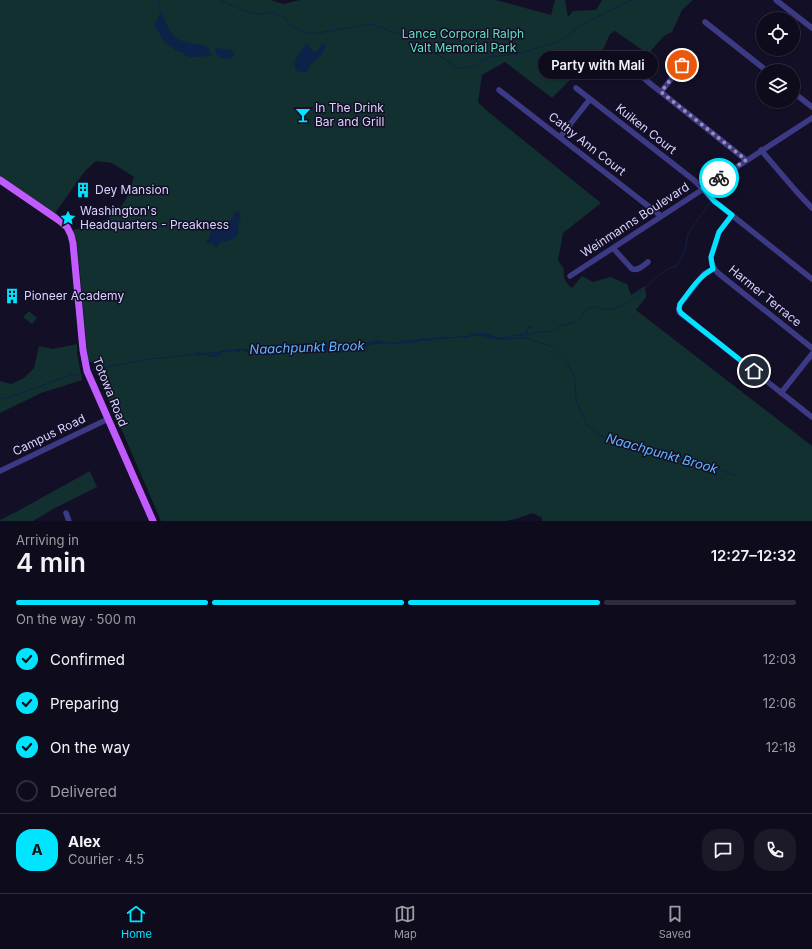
<!DOCTYPE html>
<html lang="en">
<head>
<meta charset="utf-8">
<style>
	:root { --surface:#0e0b1c; --page:#1c1929; --text:#f1f3f6; --muted:#9b9ba3; --line:#2e2b3b; --accent:#00e5ff }
	body { margin:0; font-family:Inter,sans-serif; background:var(--page); color:var(--text); height:100vh; display:flex; flex-direction:column; font-size:15px; white-space:nowrap }
	* { box-sizing:border-box; margin:0 }
	p { font-size:13px; color:var(--muted) }
	.icon { flex:none; width:22px; height:22px; fill:none; stroke:currentColor; stroke-width:2; stroke-linecap:round; stroke-linejoin:round }
	.map { position:relative; height:521px; overflow:hidden }
	.panel { display:flex; flex-direction:column; background:var(--surface); flex:1 }
	.panel>* { flex:none }
	.buttons { position:absolute; left:756px; top:12px; display:grid; gap:8px }
	.buttons a { display:grid; place-items:center; width:44px; height:44px; border-radius:50%; background:var(--surface); box-shadow:0 1px 3px #0004,0 0 0 1px var(--line); font-size:20px }
	.pin { position:absolute; display:grid; place-items:center; width:34px; height:34px; color:#fff; margin:-17px; border:2px solid #fff; border-radius:50%; box-shadow:0 1px 4px #0007 }
	.courier { position:absolute; display:grid; place-items:center; width:40px; height:40px; margin:-20px; border:3px solid #00e5ff; border-radius:50%; background:#fff; color:#222; box-shadow:0 1px 5px #0007 }
	.bubble { position:absolute; height:28px; border-radius:14px; background:var(--surface); box-shadow:0 1px 3px #0004,0 0 0 1px var(--line); font-size:13px; font-weight:600; line-height:28px; text-align:center }
	.overview em { font-style:normal; font-weight:600 }
	.overview div { display:flex; flex-direction:column-reverse }
	.overview { display:flex; align-items:center; justify-content:space-between; height:68px; padding:0 16px }
	h1 { font-size:26px; font-weight:600; line-height:30px }
	.bar { display:grid; grid-template-columns:repeat(4,1fr); gap:6px 4px; align-content:center; height:48px; padding:0 16px }
	.bar i { height:5px; border-radius:3px; background:var(--line) }
	.bar .selected { background:var(--accent) }
	.bar p { grid-column:span 4 }
	.line { display:flex; align-items:center; gap:10px; padding:0 16px; border-top:1px solid var(--line) }
	.line div { flex:1 }
	.round { display:grid; place-items:center; flex:none; width:42px; height:42px; border-radius:16px; background:var(--page) }
	ol { padding:0 16px; list-style:none }
	li { display:flex; align-items:center; gap:12px; height:44px }
	li p { margin-inline-start:auto }
	li .icon { padding:4px; border-radius:50%; background:var(--accent); color:#111; stroke-width:4 }
	li:last-child { color:var(--muted) }
	li i { width:22px; height:22px; border:2px solid var(--line); border-radius:50% }
	.menu { display:flex; justify-content:space-around; align-items:center; height:56px; border-top:1px solid var(--line); background:var(--surface); font-size:11px; color:var(--muted) }
	.menu a { display:grid; justify-items:center; gap:2px }
	.menu .selected { color:var(--accent) }
	.map>svg:first-child { display:block }
	.green { fill:#12302f }
	.water { fill:#0c2248 }
	.lines { fill:none; stroke-linecap:round; stroke-linejoin:round }
	.stream { stroke:#0c2248; stroke-width:1 }
	.minor { stroke:#3d3a85; stroke-width:5.5 }
	.major { stroke:#c25bff; stroke-width:7 }
	.done { stroke:#948fb3; stroke-width:4; stroke-dasharray:0 7.2 }
	.route { stroke:#00e5ff; stroke-width:5 }
	.labels { text-anchor:middle; stroke-width:3; stroke-linejoin:round; paint-order:stroke }
	.park-label { font-size:12px; fill:#5fe0c0; stroke:#130f26 }
	.poi-label { font-size:12px; fill:#d9d4ff; stroke:#130f26; text-anchor:start }
	.street-label { font-size:12px; fill:#d9d4ff; stroke:#130f26 }
	.water-label { font-size:13px; font-style:italic; fill:#62b6ff; stroke:#130f26 }
</style>
</head>
<body>
<div class="map">
<svg width="812" height="521" viewBox="0 0 812 521">
	<rect width="100%" height="100%" fill="#130f26"/>
	<!-- green -->
	<path class="green" d="M 0,0 L 271,0 L 283,4 L 300,0 L 496,0 L 551,15 L 555,0 L 565,0 L 568,17 L 573,11 L 596,10 L 602,0 L 693,0 L 682,10 L 672,32 L 664,36 L 648,54 L 615,31 L 610,34 L 601,54 L 611,63 L 601,74 L 587,63 L 552,98 L 505,62 L 482,75 L 478,102 L 486,110 L 601,203 L 563,233 L 558,260 L 564,269 C 563,278 565,282 572,288 L 582,276 L 593,282 L 610,277 L 627,284 L 631,295 L 645,286 L 646,297 L 636,310 L 812,446 L 812,521 L 542,521 L 542,518 L 533,513 L 516,519 L 510,520 L 507,521 L 161,521 L 95,368 L 95,365 L 88,360 L 77,242 L 73,230 C 98,224 119,219 129,192 C 131,187 132,182 134,177 L 112,163 L 96,161 L 85,171 L 55,213 L 0,176 Z
		M 29,311 L 37,318 L 32,324 L 23,317 Z
		M 77,344 L 77,353 L 82,380 L 41,393 L 0,413 L 0,381 L 11,384 L 24,378 L 34,368 L 39,346 L 53,349 Z
		M 90,471 L 97,487 L 55,508 L 33,521 L 0,521 L 0,520 L 16,512 Z"/>
	<!-- water -->
	<path class="water" d="M 163,15 C 167,27 174,42 188,42 L 189,41 L 190,43 L 196,45 L 197,44 L 208,47 L 212,56 C 201,55 189,61 181,52 L 177,52 L 170,45 L 167,44 L 163,40 L 160,34 L 154,25 L 159,16 Z
		M 323,43 L 325,44 C 326,53 318,57 312,63 C 310,65 308,68 307,72 C 304,73 301,73 298,71 C 288,67 302,49 306,44 L 308,44 L 310,48 L 314,52 L 316,52 Z
		M 218,48 L 234,51 L 234,55 L 230,59 C 222,59 215,57 215,49 Z
		M 237,211 L 239,212 L 241,219 L 238,222 C 239,227 237,230 239,234 C 234,240 227,241 220,242 L 216,248 L 212,243 L 209,244 L 205,242 L 209,238 L 211,231 L 209,229 L 199,227 L 198,225 L 201,222 C 208,224 212,226 217,231 L 233,218 L 233,214 Z
		M 531,326 L 532,327 L 528,329 L 528,334 C 522,337 515,335 509,337 C 506,337 503,339 500,339 C 490,339 481,333 471,335 L 470,337 L 466,338 L 458,337 L 453,335 L 448,336 L 427,341 L 419,341 L 415,343 L 400,343 L 398,344 L 376,343 L 367,346 C 368,349 367,352 369,355 L 367,354 L 367,348 L 366,347 L 357,347 L 341,346 L 326,352 L 307,351 L 308,347 L 318,344 L 330,346 L 346,343 L 356,345 L 362,344 L 377,340 L 384,342 L 413,342 L 421,338 L 427,339 L 453,335 L 462,337 L 470,337 L 471,334 C 477,333 483,332 489,334 C 494,336 497,338 502,338 C 505,336 510,337 512,335 L 525,334 C 528,331 526,327 531,326 Z
		M 270,347 L 307,348 L 307,351 L 282,350 L 252,352 L 252,349 Z
		M 248,349 L 248,352 L 246,352 L 242,350 L 240,350 L 240,352 L 234,351 L 222,352 L 220,355 L 213,357 L 204,355 L 197,356 L 196,355 L 197,352 L 202,353 L 202,354 L 212,355 L 218,353 L 220,351 L 225,350 Z"/>
	<g class="lines">
		<!-- stream -->
		<path class="stream" d="M 158,0 L 161,15
			M 221,0 L 242,10 L 258,14 L 273,12 L 284,17 L 290,25 L 306,33 L 318,33 L 371,24 L 399,34 L 425,46 L 459,69 L 475,66 L 490,57 L 517,54 L 560,41 L 583,24 L 631,0
			M 461,337 L 480,335 L 498,339 L 524,338 L 551,346 L 566,361 L 575,378 L 576,400 L 587,425 L 601,436 L 628,444 L 683,457 L 737,476
			M 524,338 L 534,333 L 552,331 L 563,325 L 566,325 L 574,322 L 580,319 L 584,311 L 590,308 L 597,307 L 604,309 L 610,310 L 624,305 L 638,295 L 657,277 L 667,269 L 676,266 L 680,260 L 686,246 L 688,234 L 710,202
			M 437,339 L 458,337
			M 403,341 L 416,340
			M 371,344 L 384,343
			M 238,350 L 258,349
			M 202,354 L 220,352
			M 92,371 L 94,368 L 107,367 L 150,359 L 197,354
			M 0,399 L 7,398 L 71,375 L 83,375"/>
		<!-- minor -->
		<path class="minor" d="M 776,0 L 812,28
			M 705,22 L 767,71
			M 611,53 L 632,68 L 647,81 L 746,160
			M 576,88 L 695,181 L 714,201 L 812,279
			M 499,90 L 661,216
			M 661,92 L 682,65
			M 793,92 L 812,107
			M 560,137 L 590,99
			M 761,150 L 796,191 L 812,208
			M 732,215 L 719,232 L 711,257 C 711,264 713,268 718,273 L 812,348
			M 613,248 L 632,269 C 638,271 643,266 648,262
			M 713,269 L 704,274 L 685,298 L 680,304 L 679,309 L 679,312 L 812,417
			M 570,276 L 812,118
			M 781,393 L 812,354
			M 0,471 L 108,419
			M 66,513 L 69,521"/>
		<!-- major -->
		<path class="major" d="M 0,180 L 60,221 L 67,227 L 71,235 L 73,243 L 83,350 L 87,371 L 153,521"/>
	</g>
	<g class="lines">
		<!-- done -->
		<path class="done" d="M 682,65 L 661,92 L 746,160 L 719,178"/>
		<!-- route -->
		<path class="route" d="M 719,178 L 703,188 L 714,201 L 732,215 L 719,232 L 711,257 L 712,264 L 713,269 C 699,276 690,291 680,304 L 679,309 L 681,313 L 754,371"/>
	</g>
	<!-- icons -->
	<defs>
		<symbol id="bar-bare" viewBox="-9 -9 18 18"><path d="M-6-5H6L.8 .8V4.5H3.5V6h-7V4.5H-.8V.8Z" fill="#00e5ff" stroke="#130f26" stroke-width="2.5" paint-order="stroke"/></symbol>
		<symbol id="building-bare" viewBox="-9 -9 18 18"><path d="M-4-6H4V6H1V3H-1V6H-4ZM-2.5-4.3h1.7v1.8h-1.7ZM.8-4.3h1.7v1.8H.8ZM-2.5-1h1.7V.8h-1.7ZM.8-1h1.7V.8H.8Z" fill="#00e5ff" stroke="#130f26" stroke-width="2.5" paint-order="stroke"/></symbol>
		<symbol id="sight-bare" viewBox="-9 -9 18 18"><path d="M0-6L1.8-2.2L6-1.7L2.9 1.2L3.7 5.4L0 3.3L-3.7 5.4L-2.9 1.2L-6-1.7L-1.8-2.2Z" fill="#00e5ff" stroke="#130f26" stroke-width="2.5" paint-order="stroke"/></symbol>
	</defs>
	<g fill-rule="evenodd">
		<use href="#bar-bare" x="292" y="104" width="22" height="22"/>
		<use href="#building-bare" x="72" y="179" width="22" height="22"/>
		<use href="#sight-bare" x="57" y="207" width="22" height="22"/>
		<use href="#building-bare" x="1" y="285" width="22" height="22"/>
	</g>
	<g class="labels">
		<!-- park labels -->
		<g class="park-label">
			<text x="463" y="38">Lance Corporal Ralph<tspan x="463" dy="14">Valt Memorial Park</tspan></text>
		</g>
		<!-- poi labels -->
		<g class="poi-label">
			<text x="315" y="112">In The Drink<tspan x="315" dy="14">Bar and Grill</tspan></text>
			<text x="95" y="194">Dey Mansion</text>
			<text x="80" y="215">Washington's<tspan x="80" dy="14">Headquarters - Preakness</tspan></text>
			<text x="24" y="300">Pioneer Academy</text>
		</g>
		<!-- street labels -->
		<g class="street-label">
			<text transform="translate(646 129) rotate(38)" y="4">Kuiken Court</text>
			<text transform="translate(587 144) rotate(38)" y="4">Cathy Ann Court</text>
			<text transform="translate(635 220) rotate(-33)" y="4">Weinmanns Boulevard</text>
			<text transform="translate(765 296) rotate(39)" y="4">Harmer Terrace</text>
			<text transform="translate(110 392) rotate(68)" y="4">Totowa Road</text>
			<text transform="translate(49 435) rotate(-26)" y="4">Campus Road</text>
		</g>
		<!-- water labels -->
		<g class="water-label">
			<text transform="translate(307 347) rotate(-2)" y="5">Naachpunkt Brook</text>
			<text transform="translate(662 453) rotate(16)" y="5">Naachpunkt Brook</text>
		</g>
	</g>
</svg>
<div class="buttons">
<a><svg class="icon" aria-label="locate" viewBox="0 0 24 24"><circle cx="12" cy="12" r="6"/><path d="M12 2v4M12 18v4M2 12h4M18 12h4"/></svg></a>
<a><svg class="icon" aria-label="layers" viewBox="0 0 24 24"><path d="M12 4l9 5-9 5-9-5zM3 14l9 5 9-5"/></svg></a>
</div>
<div class="pin" style="left:682px;top:65px;background:#ea580c"><svg class="icon" aria-label="bag" viewBox="0 0 24 24"><path d="M5 8h14l-1 12H6zM9 8a3 3 0 0 1 6 0"/></svg></div>
<div class="pin" style="left:754px;top:371px;background:#1f2937"><svg class="icon" aria-label="home" viewBox="0 0 24 24"><path d="M3 11l9-7 9 7M6 9v11h12V9"/></svg></div>
<div class="courier" style="left:719px;top:178px"><svg class="icon" aria-label="bike" viewBox="0 0 24 24"><circle cx="6" cy="16" r="4"/><circle cx="18" cy="16" r="4"/><path d="M6 16l4-8h5l3 8M10 8l3 8H6M13 5h3"/></svg></div>
<div class="bubble" style="left:538px;top:51px;width:120px">Party with Mali</div>
</div>
<section class="panel">
<div class="overview"><div><h1>4 min</h1><p>Arriving in</p></div><em>12:27–12:32</em></div>
<div class="bar"><i class="selected"></i><i class="selected"></i><i class="selected"></i><i></i><p>On the way · 500 m</p></div>
<ol>
<li><svg class="icon" aria-label="check" viewBox="0 0 24 24"><path d="M5 12l5 5 9-10"/></svg>Confirmed<p>12:03</p></li>
<li><svg class="icon" aria-label="check" viewBox="0 0 24 24"><path d="M5 12l5 5 9-10"/></svg>Preparing<p>12:06</p></li>
<li><svg class="icon" aria-label="check" viewBox="0 0 24 24"><path d="M5 12l5 5 9-10"/></svg>On the way<p>12:18</p></li>
<li><i></i>Delivered</li>
</ol>
<div class="line" style="height:72px"><b class="round" style="background:var(--accent);color:#111">A</b><div><b>Alex</b><p>Courier · 4.5</p></div><a class="round"><svg class="icon" aria-label="chat" viewBox="0 0 24 24"><path d="M4 5h16v11H9l-5 4z"/></svg></a><a class="round"><svg class="icon" aria-label="phone" viewBox="0 0 24 24"><path d="M5 4h4l2 5-3 2q2 4 5 5l2-3 5 2v4C11 20 4 13 5 4z"/></svg></a></div>
</section>
<nav class="menu">
<a class="selected"><svg class="icon" aria-label="home" viewBox="0 0 24 24"><path d="M3 11l9-7 9 7M6 9v11h12V9"/></svg>Home</a>
<a><svg class="icon" aria-label="map" viewBox="0 0 24 24"><path d="M3 6l6-2 6 2 6-2v14l-6 2-6-2-6 2zM9 4v14M15 6v14"/></svg>Map</a>
<a><svg class="icon" aria-label="saved" viewBox="0 0 24 24"><path d="M7 4h10v16l-5-4-5 4z"/></svg>Saved</a>
</nav>
</body>
</html>
